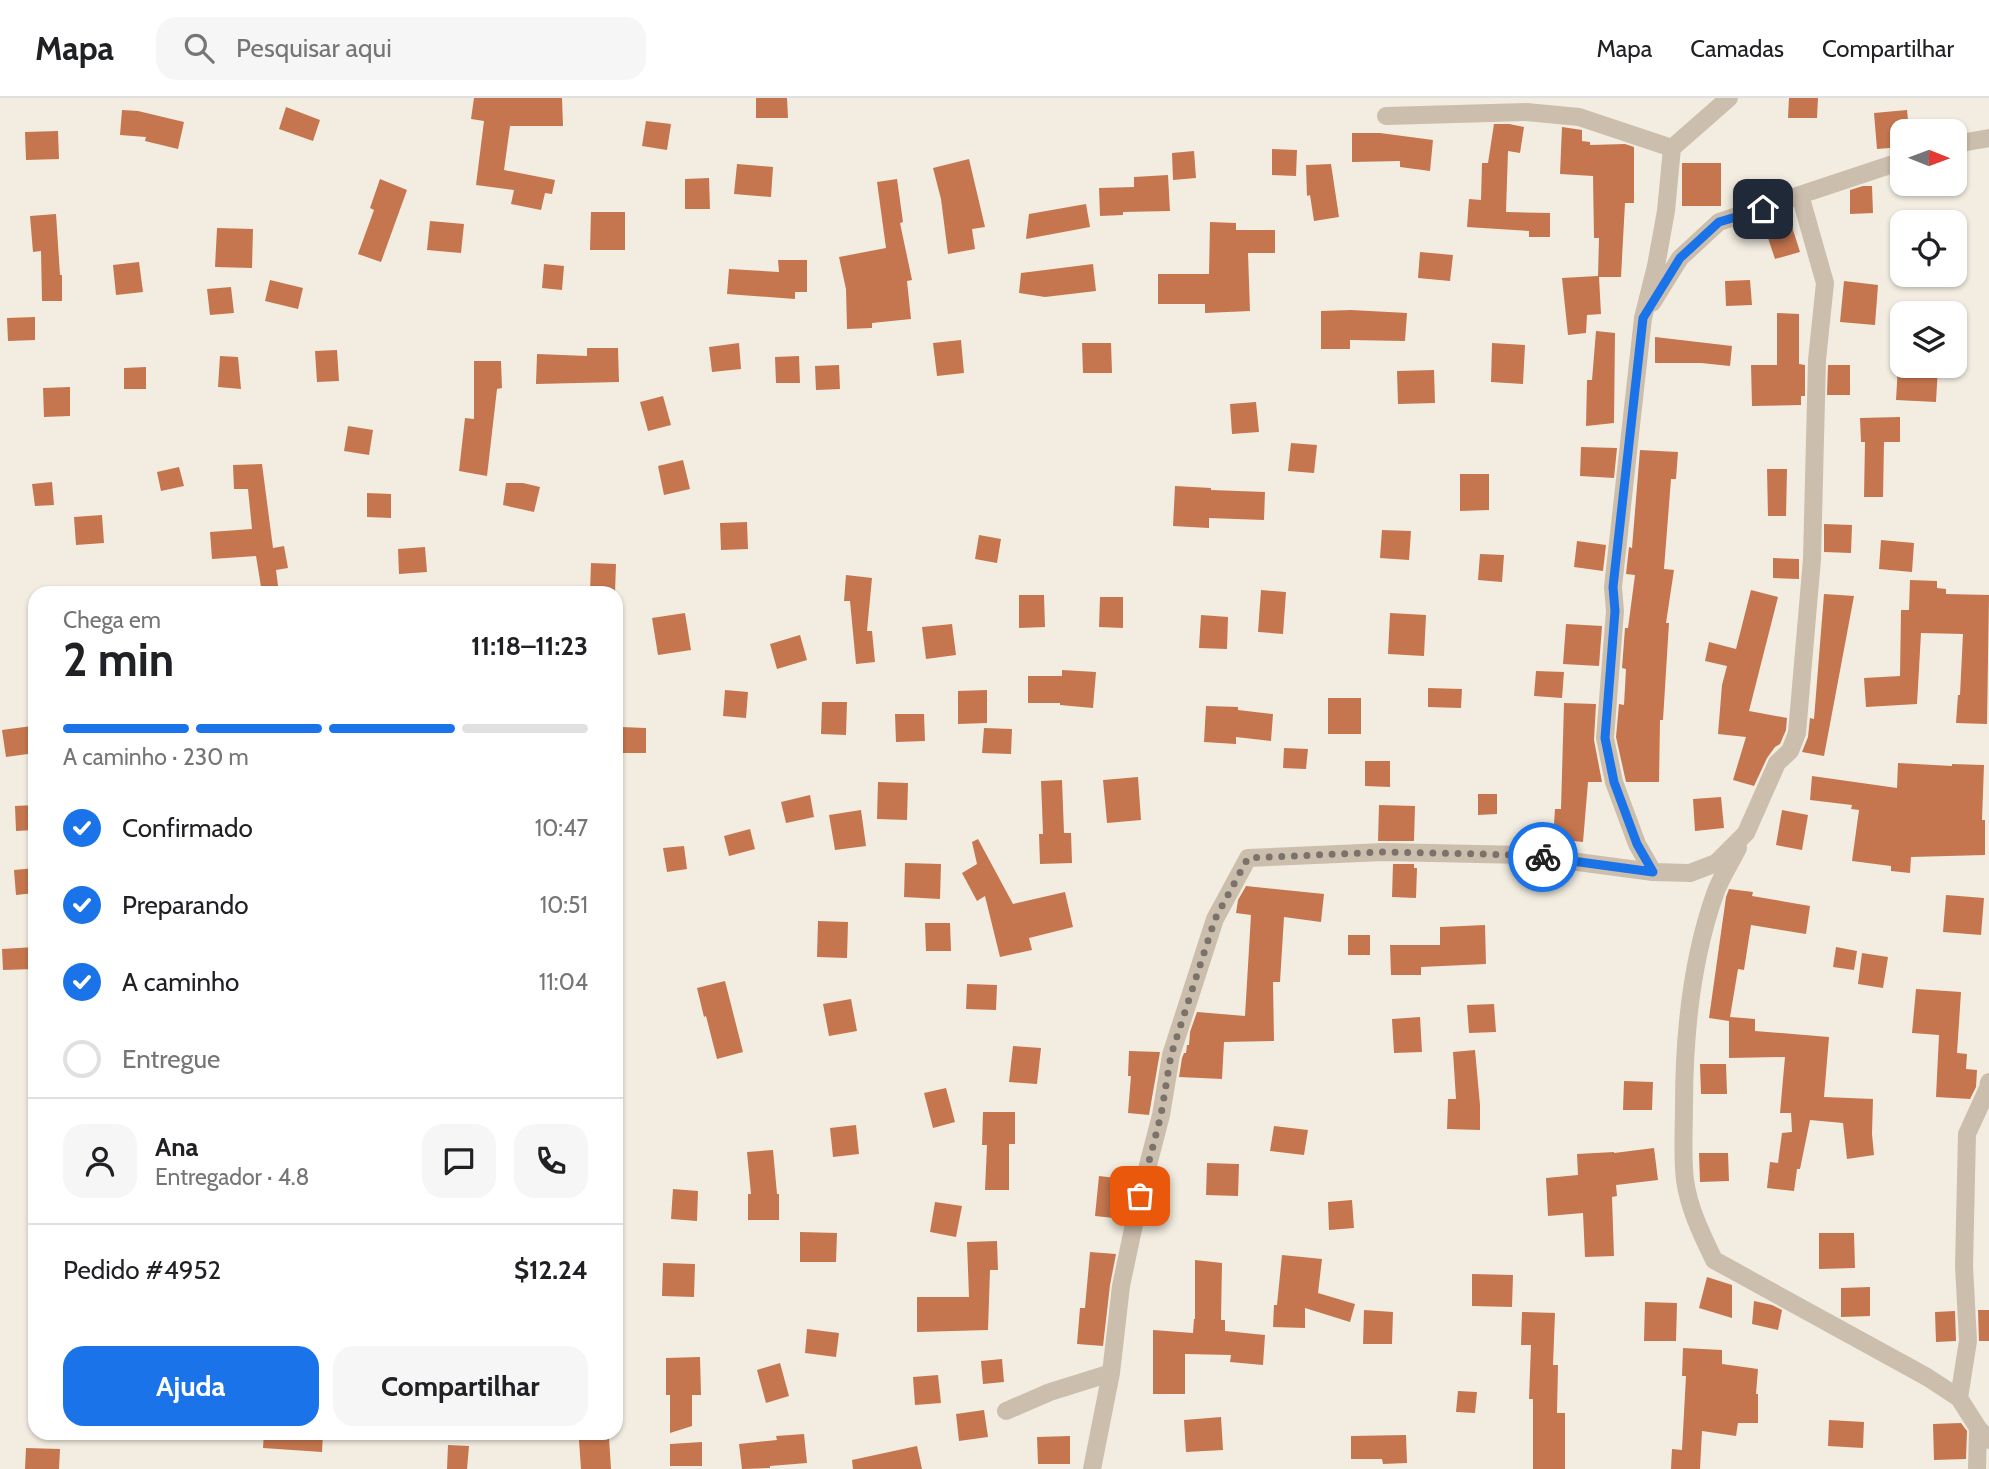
<!DOCTYPE html>
<html lang="pt">
<head>
<meta charset="utf-8">
<style>
	:root { --surface:#fff; --page:#f6f6f6; --text:#202124; --muted:#757577; --line:#e0e0e0; --accent:#1a73e8 }
	body { margin:0; font-family:Cabin,sans-serif; background:var(--page); color:var(--text); height:100vh; display:flex; flex-direction:column; font-size:26px; white-space:nowrap }
	* { box-sizing:border-box; margin:0 }
	p { font-size:23px; color:var(--muted) }
	.icon { flex:none; width:38px; height:38px; fill:none; stroke:currentColor; stroke-width:2; stroke-linecap:round; stroke-linejoin:round }
	.map { position:relative; flex:1; overflow:hidden }
	.details { position:absolute; left:28px; top:488px; width:595px; height:854px; display:flex; flex-direction:column; background:var(--surface); border-radius:21px; box-shadow:0 2px 5px #0004 }
	.details>* { flex:none }
	.needle { width:46px; rotate:91deg }
	.tools { position:absolute; left:1890px; top:21px; display:grid; gap:14px }
	.tools a { display:grid; place-items:center; width:77px; height:77px; border-radius:14px; background:var(--surface); box-shadow:0 2px 5px #0004; font-size:35px }
	.pin { position:absolute; display:grid; place-items:center; width:60px; height:60px; color:#fff; margin:-30px; border-radius:14px; box-shadow:0 4px 10px #0006 }
	.courier { position:absolute; display:grid; place-items:center; width:70px; height:70px; margin:-35px; border:5px solid #1a73e8; border-radius:50%; background:#fff; color:#222; box-shadow:0 2px 9px #0007 }
	.headline em { font-style:normal; font-weight:700 }
	.headline div { display:flex; flex-direction:column-reverse }
	.headline { display:flex; align-items:center; justify-content:space-between; height:119px; padding:0 35px }
	h1 { font-size:46px; font-weight:700; line-height:52px }
	.bar { display:grid; grid-template-columns:repeat(4,1fr); gap:10px 7px; align-content:center; height:84px; padding:0 35px }
	.bar i { height:9px; border-radius:5px; background:var(--line) }
	.bar .on { background:var(--accent) }
	.bar p { grid-column:span 4 }
	.line { display:flex; align-items:center; gap:18px; padding:0 35px; border-top:2px solid var(--line) }
	.line div { flex:1 }
	.round { display:grid; place-items:center; flex:none; width:74px; height:74px; border-radius:21px; background:var(--page) }
	ol { padding:0 35px; list-style:none }
	li { display:flex; align-items:center; gap:21px; height:77px }
	li p { margin-inline-start:auto }
	li .icon { padding:7px; border-radius:50%; background:var(--accent); color:#fff; stroke-width:4 }
	li:last-child { color:var(--muted) }
	li i { width:38px; height:38px; border:4px solid var(--line); border-radius:50% }
	.cta { display:flex; gap:14px; margin-top:auto; padding:14px 35px }
	.cta a { flex:1; height:80px; border-radius:21px; background:var(--accent); color:#fff; font-size:28px; font-weight:700; line-height:80px; text-align:center }
	.cta a+a { background:var(--page); color:var(--text) }
	header { display:flex; align-items:center; gap:42px; box-sizing:border-box; height:98px; padding:0 35px; background:var(--surface); border-bottom:2px solid var(--line) }
	header strong { font-size:33px }
	nav { display:flex; gap:38px; margin-inline-start:auto; font-size:24px }
	.search { width:490px; height:63px; background:var(--page); display:flex; align-items:center; gap:18px; box-sizing:border-box; padding:0 24px; border-radius:21px; color:var(--muted); font-size:26px }
	.map>svg:first-child { display:block }
	.building { fill:#c5764e }
	.lines { fill:none; stroke-linecap:round; stroke-linejoin:round }
	.minor { stroke:#ccbead; stroke-width:18 }
	.done { stroke:#7b736b; stroke-width:7; stroke-dasharray:0 12.6 }
	.route { stroke:#1a73e8; stroke-width:9 }
</style>
</head>
<body>
<header>
<strong>Mapa</strong>
<div class="search"><svg class="icon" aria-label="search" viewBox="0 0 24 24"><circle cx="10" cy="10" r="6"/><path d="M15 15l6 6"/></svg>Pesquisar aqui</div>
<nav><a>Mapa</a><a>Camadas</a><a>Compartilhar</a></nav>
</header>
<div class="map">
<svg width="1989" height="1371" viewBox="0 0 1989 1371">
	<rect width="100%" height="100%" fill="#f3ede1"/>
	<!-- building -->
	<path class="building" d="M 474,0 L 562,0 L 563,28 L 510,28 L 504,72 L 555,82 L 552,96 L 545,95 L 541,112 L 511,106 L 514,92 L 476,87 L 484,23 L 471,21 Z
		M 756,0 L 787,0 L 788,20 L 756,20 Z
		M 1789,0 L 1818,0 L 1817,20 L 1788,20 Z
		M 286,9 L 320,22 L 313,43 L 279,31 Z
		M 122,12 L 138,13 L 184,24 L 178,51 L 145,43 L 146,39 L 120,37 Z
		M 1907,12 L 1909,33 L 1902,33 L 1902,49 L 1877,51 L 1874,15 Z
		M 646,23 L 671,26 L 667,52 L 642,48 Z
		M 1494,26 L 1509,26 L 1524,29 L 1520,55 L 1508,53 L 1506,114 L 1550,115 L 1550,139 L 1529,139 L 1529,133 L 1467,129 L 1469,101 L 1481,102 L 1482,65 L 1488,65 Z
		M 1562,29 L 1582,32 L 1582,43 L 1590,44 L 1590,47 L 1625,46 L 1634,49 L 1634,105 L 1625,105 L 1621,179 L 1599,179 L 1601,216 L 1587,217 L 1586,235 L 1568,237 L 1562,180 L 1598,178 L 1599,140 L 1594,140 L 1593,78 L 1560,76 Z
		M 58,33 L 59,61 L 26,62 L 25,34 Z
		M 1352,35 L 1380,35 L 1433,42 L 1430,73 L 1400,69 L 1400,63 L 1352,64 Z
		M 1272,51 L 1297,52 L 1296,78 L 1272,77 Z
		M 1194,53 L 1196,80 L 1173,82 L 1172,55 Z
		M 969,61 L 985,129 L 972,131 L 975,151 L 948,156 L 941,101 L 933,70 Z
		M 1682,65 L 1721,65 L 1721,108 L 1682,108 Z
		M 737,66 L 773,69 L 771,99 L 734,96 Z
		M 1331,66 L 1339,119 L 1314,123 L 1310,97 L 1307,98 L 1306,67 Z
		M 1168,77 L 1170,113 L 1123,114 L 1123,117 L 1100,118 L 1099,90 L 1134,89 L 1134,79 Z
		M 709,80 L 710,111 L 685,111 L 685,81 Z
		M 380,81 L 407,92 L 381,164 L 358,156 L 374,112 L 370,110 Z
		M 897,81 L 903,124 L 900,125 L 912,182 L 907,183 L 911,221 L 872,225 L 872,230 L 847,231 L 846,191 L 839,159 L 886,150 L 877,84 Z
		M 1863,88 L 1872,88 L 1873,115 L 1850,116 L 1850,92 Z
		M 1086,106 L 1090,129 L 1026,141 L 1029,116 Z
		M 591,114 L 625,114 L 625,152 L 590,152 Z
		M 56,116 L 60,177 L 62,177 L 62,203 L 42,203 L 41,153 L 33,154 L 30,118 Z
		M 1789,119 L 1800,154 L 1775,161 L 1764,128 Z
		M 430,123 L 464,126 L 461,155 L 427,152 Z
		M 1210,124 L 1236,125 L 1236,132 L 1275,132 L 1275,155 L 1248,155 L 1250,213 L 1205,215 L 1205,206 L 1158,206 L 1158,176 L 1209,176 Z
		M 217,130 L 253,131 L 252,170 L 215,169 Z
		M 1420,154 L 1453,157 L 1450,183 L 1418,180 Z
		M 778,162 L 807,162 L 807,194 L 795,194 L 795,201 L 727,196 L 729,171 L 779,174 Z
		M 139,164 L 143,194 L 116,197 L 113,167 Z
		M 544,166 L 564,168 L 562,192 L 542,190 Z
		M 1093,166 L 1096,193 L 1045,199 L 1019,195 L 1021,175 Z
		M 270,182 L 303,190 L 298,211 L 265,203 Z
		M 1750,182 L 1752,207 L 1726,208 L 1725,183 Z
		M 1844,183 L 1878,187 L 1875,227 L 1840,224 Z
		M 231,189 L 234,215 L 210,217 L 207,191 Z
		M 1351,212 L 1407,215 L 1405,243 L 1350,242 L 1350,251 L 1321,251 L 1321,213 Z
		M 1777,215 L 1799,216 L 1799,266 L 1805,267 L 1805,298 L 1801,298 L 1801,307 L 1752,308 L 1751,267 L 1777,267 Z
		M 35,219 L 35,242 L 8,243 L 7,220 Z
		M 1596,233 L 1615,235 L 1614,325 L 1586,328 L 1587,282 L 1592,282 Z
		M 1655,239 L 1732,248 L 1730,268 L 1701,265 L 1655,265 Z
		M 961,242 L 964,275 L 937,278 L 933,245 Z
		M 739,245 L 741,271 L 712,274 L 709,249 Z
		M 1082,245 L 1111,245 L 1112,275 L 1083,275 Z
		M 1492,245 L 1525,247 L 1523,286 L 1491,284 Z
		M 587,250 L 618,250 L 619,284 L 536,286 L 537,256 L 587,258 Z
		M 337,252 L 339,283 L 317,284 L 315,253 Z
		M 220,258 L 238,259 L 241,291 L 218,289 Z
		M 799,258 L 800,285 L 776,285 L 775,259 Z
		M 474,263 L 501,263 L 502,290 L 497,291 L 487,378 L 459,373 L 465,320 L 474,321 Z
		M 839,267 L 840,291 L 816,292 L 815,268 Z
		M 1828,267 L 1850,267 L 1850,297 L 1827,297 Z
		M 1898,268 L 1938,268 L 1936,304 L 1896,302 Z
		M 146,269 L 146,291 L 124,291 L 124,270 Z
		M 1434,272 L 1435,305 L 1398,306 L 1397,273 Z
		M 70,289 L 70,318 L 44,319 L 43,290 Z
		M 663,298 L 671,327 L 648,333 L 640,304 Z
		M 1256,304 L 1259,334 L 1232,336 L 1230,306 Z
		M 1900,319 L 1900,344 L 1884,344 L 1883,399 L 1864,399 L 1865,344 L 1861,344 L 1860,320 Z
		M 348,328 L 373,332 L 369,357 L 344,353 Z
		M 1291,345 L 1317,347 L 1314,375 L 1288,373 Z
		M 1581,349 L 1617,350 L 1614,380 L 1580,378 Z
		M 1640,352 L 1678,354 L 1676,381 L 1671,381 L 1664,471 L 1674,472 L 1666,525 L 1669,525 L 1663,622 L 1660,622 L 1659,684 L 1626,684 L 1616,639 L 1619,606 L 1624,607 L 1626,571 L 1622,570 L 1625,530 L 1628,530 L 1635,477 L 1626,476 L 1629,449 L 1632,450 Z
		M 683,362 L 690,391 L 664,397 L 658,368 Z
		M 262,366 L 273,450 L 284,448 L 288,470 L 276,472 L 279,495 L 262,495 L 256,458 L 212,461 L 210,434 L 252,431 L 248,391 L 234,391 L 233,367 Z
		M 179,369 L 184,388 L 161,393 L 157,374 Z
		M 1767,371 L 1787,371 L 1786,418 L 1768,418 Z
		M 1460,376 L 1489,376 L 1489,412 L 1460,413 Z
		M 52,384 L 54,407 L 35,408 L 32,386 Z
		M 506,385 L 523,385 L 540,389 L 534,414 L 503,407 Z
		M 1175,388 L 1211,390 L 1211,392 L 1265,394 L 1264,422 L 1209,420 L 1209,430 L 1173,428 Z
		M 367,395 L 391,396 L 391,420 L 367,419 Z
		M 102,417 L 104,445 L 76,447 L 74,419 Z
		M 747,424 L 748,451 L 721,452 L 720,425 Z
		M 1824,426 L 1852,427 L 1851,455 L 1824,454 Z
		M 1382,432 L 1411,433 L 1409,462 L 1380,460 Z
		M 979,437 L 1001,441 L 997,465 L 975,461 Z
		M 1881,442 L 1914,445 L 1912,474 L 1879,471 Z
		M 1577,443 L 1606,447 L 1603,473 L 1574,469 Z
		M 425,449 L 427,474 L 399,476 L 398,451 Z
		M 1480,456 L 1504,457 L 1502,484 L 1478,482 Z
		M 1773,460 L 1799,461 L 1799,481 L 1773,480 Z
		M 591,465 L 616,466 L 615,495 L 590,495 Z
		M 846,477 L 872,480 L 867,533 L 872,533 L 875,564 L 856,566 L 850,503 L 844,503 Z
		M 1910,482 L 1937,483 L 1937,490 L 1946,491 L 1946,496 L 1989,497 L 1987,626 L 1956,625 L 1958,597 L 1960,597 L 1963,536 L 1921,535 L 1917,606 L 1866,609 L 1864,580 L 1900,578 L 1901,512 L 1909,512 Z
		M 1261,492 L 1286,494 L 1283,536 L 1258,534 Z
		M 1751,492 L 1778,499 L 1749,613 L 1787,620 L 1786,632 L 1780,646 L 1775,649 L 1767,660 L 1754,688 L 1733,682 L 1746,639 L 1718,636 L 1722,587 L 1727,568 L 1705,563 L 1709,544 L 1736,551 Z
		M 1824,496 L 1854,498 L 1824,658 L 1802,654 L 1808,639 L 1810,620 L 1814,621 Z
		M 1019,497 L 1044,497 L 1045,529 L 1019,530 Z
		M 1100,499 L 1123,499 L 1123,530 L 1099,529 Z
		M 685,515 L 691,552 L 658,557 L 652,520 Z
		M 1390,515 L 1426,517 L 1424,558 L 1388,556 Z
		M 1201,517 L 1228,519 L 1227,551 L 1199,550 Z
		M 952,526 L 956,557 L 926,561 L 922,529 Z
		M 1566,526 L 1602,528 L 1599,568 L 1563,566 Z
		M 800,537 L 807,562 L 777,571 L 770,546 Z
		M 1062,572 L 1096,574 L 1093,610 L 1060,607 L 1060,605 L 1028,605 L 1028,578 L 1062,578 Z
		M 1536,573 L 1564,574 L 1562,600 L 1534,598 Z
		M 1428,590 L 1462,591 L 1461,610 L 1428,609 Z
		M 725,592 L 748,594 L 746,620 L 723,618 Z
		M 987,592 L 987,625 L 958,626 L 958,593 Z
		M 1328,600 L 1361,600 L 1361,636 L 1328,636 Z
		M 822,604 L 847,604 L 846,637 L 821,636 Z
		M 1564,605 L 1596,606 L 1594,642 L 1602,684 L 1588,684 L 1583,744 L 1553,741 L 1555,711 L 1561,711 Z
		M 1206,608 L 1238,609 L 1238,612 L 1273,616 L 1271,643 L 1236,639 L 1236,646 L 1204,644 Z
		M 895,616 L 924,616 L 925,643 L 896,644 Z
		M 32,628 L 35,655 L 6,659 L 2,632 Z
		M 621,629 L 646,630 L 646,655 L 621,655 Z
		M 984,630 L 1012,631 L 1011,656 L 982,655 Z
		M 1284,650 L 1308,651 L 1306,671 L 1283,670 Z
		M 1365,663 L 1390,663 L 1390,689 L 1365,688 Z
		M 1898,665 L 1952,668 L 1952,666 L 1984,667 L 1982,722 L 1985,722 L 1985,757 L 1911,759 L 1910,775 L 1891,773 L 1891,768 L 1852,763 L 1859,712 L 1851,711 L 1852,707 L 1810,702 L 1812,678 L 1897,690 Z
		M 1138,679 L 1141,722 L 1107,725 L 1103,682 Z
		M 1062,682 L 1064,735 L 1071,735 L 1072,765 L 1040,766 L 1039,736 L 1043,736 L 1041,683 Z
		M 878,684 L 908,685 L 907,722 L 877,721 Z
		M 1478,696 L 1497,696 L 1497,716 L 1478,717 Z
		M 810,697 L 814,719 L 786,725 L 781,704 Z
		M 1721,699 L 1724,730 L 1695,733 L 1693,701 Z
		M 35,707 L 35,732 L 16,733 L 15,708 Z
		M 1379,707 L 1415,708 L 1414,743 L 1378,743 Z
		M 861,712 L 866,748 L 835,752 L 829,717 Z
		M 1782,712 L 1808,717 L 1802,752 L 1776,747 Z
		M 750,731 L 755,751 L 729,758 L 724,738 Z
		M 978,741 L 1013,806 L 1065,794 L 1073,829 L 1029,840 L 1032,852 L 1000,859 L 985,798 L 977,803 L 962,775 L 977,766 L 972,744 Z
		M 684,748 L 687,771 L 667,774 L 663,750 Z
		M 905,765 L 941,766 L 940,801 L 904,799 Z
		M 1393,766 L 1414,766 L 1414,770 L 1417,770 L 1416,800 L 1392,799 Z
		M 35,770 L 35,795 L 16,797 L 14,772 Z
		M 1246,788 L 1324,796 L 1321,824 L 1284,819 L 1280,884 L 1273,884 L 1274,943 L 1224,944 L 1222,981 L 1179,979 L 1182,960 L 1184,955 L 1186,955 L 1187,947 L 1189,947 L 1190,934 L 1197,914 L 1245,918 L 1251,817 L 1236,815 L 1238,802 Z
		M 1729,791 L 1753,794 L 1752,798 L 1810,808 L 1806,836 L 1751,827 L 1744,872 L 1738,871 L 1730,919 L 1755,921 L 1755,933 L 1829,939 L 1824,999 L 1873,1001 L 1872,1036 L 1874,1057 L 1847,1061 L 1843,1025 L 1810,1022 L 1800,1071 L 1797,1071 L 1794,1093 L 1767,1090 L 1770,1064 L 1778,1065 L 1782,1035 L 1792,1034 L 1791,1015 L 1780,1015 L 1785,959 L 1729,960 L 1729,923 L 1709,920 L 1726,799 Z
		M 1946,797 L 1984,800 L 1981,837 L 1943,834 Z
		M 818,823 L 848,824 L 847,860 L 817,859 Z
		M 925,825 L 950,825 L 951,853 L 926,853 Z
		M 1485,827 L 1486,866 L 1421,869 L 1421,877 L 1391,877 L 1390,847 L 1440,847 L 1440,829 Z
		M 1348,837 L 1370,837 L 1370,857 L 1348,857 Z
		M 35,849 L 35,871 L 3,872 L 2,851 Z
		M 1836,849 L 1857,853 L 1854,872 L 1833,869 Z
		M 1862,855 L 1888,859 L 1883,890 L 1858,886 Z
		M 725,883 L 743,954 L 717,961 L 706,918 L 704,919 L 697,890 Z
		M 967,886 L 997,887 L 996,912 L 966,911 Z
		M 1916,891 L 1961,894 L 1957,955 L 1967,956 L 1966,971 L 1977,972 L 1976,989 L 1970,1001 L 1936,999 L 1939,937 L 1912,935 Z
		M 851,901 L 857,933 L 829,938 L 823,906 Z
		M 1494,906 L 1496,934 L 1469,935 L 1467,907 Z
		M 1420,919 L 1422,954 L 1394,955 L 1392,921 Z
		M 1013,948 L 1041,950 L 1037,986 L 1009,984 Z
		M 1475,952 L 1480,1007 L 1480,1032 L 1447,1031 L 1448,1001 L 1456,1001 L 1453,954 Z
		M 1129,953 L 1160,954 L 1149,1017 L 1128,1015 L 1131,978 L 1128,978 Z
		M 1700,966 L 1726,966 L 1727,996 L 1701,996 Z
		M 1624,983 L 1653,984 L 1652,1012 L 1623,1012 Z
		M 946,990 L 955,1024 L 933,1030 L 924,995 Z
		M 983,1014 L 1015,1014 L 1015,1046 L 1009,1046 L 1009,1092 L 985,1092 L 987,1047 L 982,1047 Z
		M 856,1027 L 859,1056 L 833,1059 L 830,1030 Z
		M 1274,1028 L 1308,1032 L 1304,1057 L 1270,1053 Z
		M 1654,1050 L 1658,1082 L 1616,1087 L 1617,1098 L 1612,1099 L 1614,1158 L 1585,1159 L 1583,1115 L 1548,1118 L 1546,1080 L 1578,1077 L 1577,1056 L 1614,1054 L 1614,1055 Z
		M 773,1052 L 777,1096 L 779,1096 L 779,1122 L 748,1122 L 748,1096 L 751,1096 L 747,1054 Z
		M 1699,1055 L 1728,1055 L 1729,1083 L 1700,1084 Z
		M 1207,1065 L 1239,1066 L 1238,1098 L 1206,1097 Z
		M 1099,1078 L 1132,1082 L 1123,1121 L 1095,1118 Z
		M 673,1091 L 698,1093 L 697,1123 L 671,1121 Z
		M 1352,1102 L 1354,1130 L 1329,1132 L 1328,1104 Z
		M 935,1104 L 962,1108 L 956,1139 L 930,1134 Z
		M 800,1134 L 837,1135 L 836,1164 L 800,1164 Z
		M 1819,1135 L 1854,1135 L 1855,1170 L 1819,1171 Z
		M 997,1143 L 998,1172 L 990,1172 L 988,1232 L 917,1234 L 917,1199 L 969,1199 L 967,1144 Z
		M 1090,1154 L 1116,1156 L 1110,1187 L 1103,1248 L 1077,1246 L 1080,1210 L 1085,1210 Z
		M 1282,1157 L 1322,1161 L 1318,1195 L 1355,1206 L 1350,1224 L 1305,1210 L 1305,1230 L 1273,1229 L 1274,1207 L 1277,1207 Z
		M 1195,1162 L 1222,1165 L 1221,1222 L 1225,1222 L 1225,1233 L 1265,1237 L 1263,1267 L 1230,1264 L 1231,1257 L 1185,1256 L 1185,1296 L 1153,1296 L 1153,1232 L 1193,1235 L 1194,1221 L 1195,1221 Z
		M 663,1165 L 695,1166 L 694,1199 L 662,1198 Z
		M 1472,1176 L 1513,1177 L 1512,1209 L 1472,1208 Z
		M 1707,1179 L 1732,1187 L 1732,1220 L 1699,1210 Z
		M 1870,1189 L 1870,1218 L 1841,1219 L 1841,1190 Z
		M 1754,1203 L 1772,1207 L 1782,1212 L 1778,1232 L 1752,1226 Z
		M 1645,1204 L 1677,1205 L 1676,1243 L 1644,1243 Z
		M 1364,1212 L 1393,1214 L 1392,1246 L 1363,1246 Z
		M 1978,1212 L 1989,1212 L 1989,1243 L 1979,1243 Z
		M 1955,1213 L 1956,1243 L 1936,1244 L 1935,1214 Z
		M 1522,1214 L 1555,1215 L 1553,1267 L 1558,1267 L 1557,1315 L 1565,1315 L 1565,1371 L 1533,1371 L 1533,1301 L 1529,1301 L 1531,1247 L 1521,1247 Z
		M 807,1231 L 839,1235 L 836,1259 L 805,1255 Z
		M 1683,1250 L 1722,1252 L 1722,1266 L 1758,1271 L 1756,1296 L 1758,1296 L 1758,1325 L 1738,1325 L 1736,1338 L 1702,1333 L 1700,1371 L 1671,1371 L 1672,1351 L 1682,1352 L 1686,1278 L 1682,1278 Z
		M 700,1259 L 701,1297 L 692,1297 L 692,1328 L 670,1335 L 670,1297 L 666,1297 L 666,1260 Z
		M 1002,1261 L 1004,1284 L 983,1286 L 981,1263 Z
		M 780,1265 L 789,1298 L 766,1305 L 757,1272 Z
		M 938,1277 L 941,1305 L 915,1307 L 913,1279 Z
		M 1458,1293 L 1477,1294 L 1475,1315 L 1456,1314 Z
		M 984,1312 L 988,1339 L 959,1343 L 956,1316 Z
		M 1221,1319 L 1223,1352 L 1186,1354 L 1184,1322 Z
		M 1829,1322 L 1864,1324 L 1863,1350 L 1828,1348 Z
		M 1961,1325 L 1967,1333 L 1966,1361 L 1934,1362 L 1933,1326 Z
		M 264,1335 L 323,1335 L 322,1354 L 263,1350 Z
		M 804,1336 L 807,1365 L 770,1368 L 770,1370 L 742,1371 L 739,1346 L 777,1342 L 776,1338 Z
		M 1406,1337 L 1407,1365 L 1383,1366 L 1382,1361 L 1351,1361 L 1351,1338 Z
		M 1070,1338 L 1070,1366 L 1038,1366 L 1037,1339 Z
		M 609,1340 L 611,1371 L 581,1371 L 579,1342 Z
		M 702,1344 L 702,1368 L 670,1368 L 670,1346 Z
		M 448,1347 L 469,1348 L 467,1371 L 447,1371 Z
		M 917,1348 L 922,1371 L 853,1371 L 852,1362 Z
		M 26,1350 L 60,1351 L 59,1371 L 25,1371 Z"/>
	<g class="lines">
		<!-- minor -->
		<path class="minor" d="M 1386,18 L 1526,14 L 1579,19 L 1672,50
			M 1955,46 L 1989,40
			M 1652,205 L 1680,160 L 1719,124 L 1902,63
			M 1738,750 C 1731,764 1722,778 1716,793 C 1691,862 1684,935 1684,1008 C 1684,1032 1682,1058 1685,1082 C 1689,1111 1702,1137 1714,1162 L 1927,1279 L 1959,1300
			M 1653,774 L 1637,746 L 1614,684 L 1605,640 L 1615,513 L 1613,489 L 1643,220 L 1656,168 L 1666,113 L 1672,50 L 1729,0
			M 1989,984 L 1988,990 L 1967,1036 L 1964,1168 L 1968,1243 L 1959,1300 L 1978,1330 L 1989,1342
			M 1006,1313 L 1050,1294 L 1111,1275
			M 1092,1371 L 1111,1275 L 1121,1188 L 1140,1098 L 1161,1017 L 1171,957 L 1215,821 L 1248,760 L 1384,754 L 1525,757 L 1653,774 L 1690,775 L 1716,765 L 1746,735 L 1777,665 L 1790,653 L 1797,635 L 1812,461 L 1817,262 L 1825,185 L 1800,97
			M 1977,1371 L 1978,1330"/>
	</g>
	<g class="lines">
		<!-- done -->
		<path class="done" d="M 1140,1098 L 1161,1017 L 1171,957 L 1215,821 L 1248,760 L 1384,754 L 1525,757 L 1543,759"/>
		<!-- route -->
		<path class="route" d="M 1543,759 L 1653,774 L 1637,746 L 1614,684 L 1605,640 L 1615,513 L 1613,489 L 1643,220 L 1680,160 L 1719,124 L 1763,111"/>
	</g>
</svg>
<div class="tools">
<a><svg class="needle" viewBox="-14 -14 28 28"><path d="M0-13l5 13h-10z" fill="#e53935"/><path d="M0 13l5-13h-10z" fill="#757577"/></svg></a>
<a><svg class="icon" aria-label="locate" viewBox="0 0 24 24"><circle cx="12" cy="12" r="6"/><path d="M12 2v4M12 18v4M2 12h4M18 12h4"/></svg></a>
<a><svg class="icon" aria-label="layers" viewBox="0 0 24 24"><path d="M12 4l9 5-9 5-9-5zM3 14l9 5 9-5"/></svg></a>
</div>
<div class="pin" style="left:1140px;top:1098px;background:#ea580c"><svg class="icon" aria-label="bag" viewBox="0 0 24 24"><path d="M5 8h14l-1 12H6zM9 8a3 3 0 0 1 6 0"/></svg></div>
<div class="pin" style="left:1763px;top:111px;background:#1f2937"><svg class="icon" aria-label="home" viewBox="0 0 24 24"><path d="M3 11l9-7 9 7M6 9v11h12V9"/></svg></div>
<div class="courier" style="left:1543px;top:759px"><svg class="icon" aria-label="bike" viewBox="0 0 24 24"><circle cx="6" cy="16" r="4"/><circle cx="18" cy="16" r="4"/><path d="M6 16l4-8h5l3 8M10 8l3 8H6M13 5h3"/></svg></div>
<section class="details">
<div class="headline"><div><h1>2 min</h1><p>Chega em</p></div><em>11:18–11:23</em></div>
<div class="bar"><i class="on"></i><i class="on"></i><i class="on"></i><i></i><p>A caminho · 230 m</p></div>
<ol>
<li><svg class="icon" aria-label="check" viewBox="0 0 24 24"><path d="M5 12l5 5 9-10"/></svg>Confirmado<p>10:47</p></li>
<li><svg class="icon" aria-label="check" viewBox="0 0 24 24"><path d="M5 12l5 5 9-10"/></svg>Preparando<p>10:51</p></li>
<li><svg class="icon" aria-label="check" viewBox="0 0 24 24"><path d="M5 12l5 5 9-10"/></svg>A caminho<p>11:04</p></li>
<li><i></i>Entregue</li>
</ol>
<div class="line" style="height:126px"><a class="round"><svg class="icon" aria-label="person" viewBox="0 0 24 24"><circle cx="12" cy="8" r="4"/><path d="M4 21q1-7 8-7t8 7"/></svg></a><div><b>Ana</b><p>Entregador · 4.8</p></div><a class="round"><svg class="icon" aria-label="chat" viewBox="0 0 24 24"><path d="M4 5h16v11H9l-5 4z"/></svg></a><a class="round"><svg class="icon" aria-label="phone" viewBox="0 0 24 24"><path d="M5 4h4l2 5-3 2q2 4 5 5l2-3 5 2v4C11 20 4 13 5 4z"/></svg></a></div>
<div class="line" style="height:91px"><div>Pedido #4952</div><b>$12.24</b></div>
<div class="cta"><a>Ajuda</a><a>Compartilhar</a></div>
</section>
</div>
</body>
</html>
